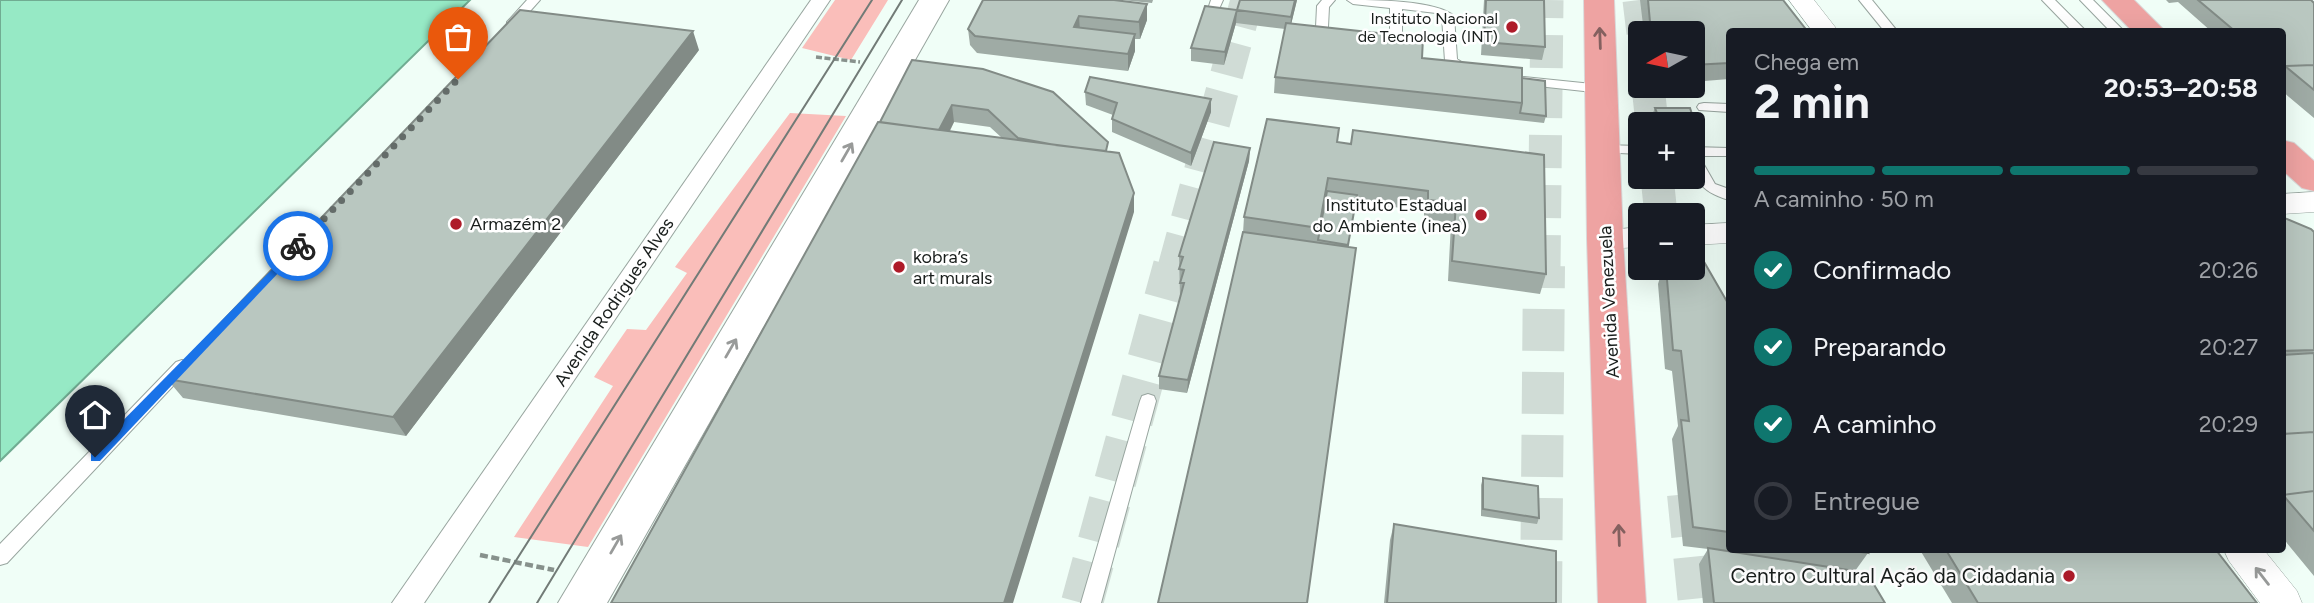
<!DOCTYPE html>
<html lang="pt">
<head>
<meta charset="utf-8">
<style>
	:root { --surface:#171b24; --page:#242831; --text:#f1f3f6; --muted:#9ea1a6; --line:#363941; --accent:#0f766e }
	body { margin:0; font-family:Figtree,sans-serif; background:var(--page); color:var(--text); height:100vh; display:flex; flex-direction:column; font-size:26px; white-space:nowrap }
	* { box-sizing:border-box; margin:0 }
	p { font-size:23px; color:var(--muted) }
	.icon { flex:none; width:38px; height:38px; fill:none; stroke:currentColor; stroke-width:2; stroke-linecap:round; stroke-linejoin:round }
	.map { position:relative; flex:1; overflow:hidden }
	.sheet { position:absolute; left:1726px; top:28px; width:560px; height:525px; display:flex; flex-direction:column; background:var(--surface); border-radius:7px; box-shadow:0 7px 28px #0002 }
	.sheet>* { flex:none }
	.needle { width:46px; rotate:261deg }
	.controls { position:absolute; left:1628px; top:21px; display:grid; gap:14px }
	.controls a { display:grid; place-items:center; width:77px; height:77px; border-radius:7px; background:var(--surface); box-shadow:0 7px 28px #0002; font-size:35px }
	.pin { position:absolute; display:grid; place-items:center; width:60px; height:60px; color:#fff; margin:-72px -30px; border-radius:50% 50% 50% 0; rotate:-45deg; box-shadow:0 0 7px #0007 }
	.pin .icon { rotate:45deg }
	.courier { position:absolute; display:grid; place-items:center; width:70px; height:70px; margin:-35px; border:5px solid #1a73e8; border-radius:50%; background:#fff; color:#222; box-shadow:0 2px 9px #0007 }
	.head em { font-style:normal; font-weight:700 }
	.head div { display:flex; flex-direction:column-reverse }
	.head { display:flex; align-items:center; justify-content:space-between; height:119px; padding:0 28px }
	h1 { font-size:46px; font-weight:700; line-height:52px }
	.bar { display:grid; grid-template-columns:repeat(4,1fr); gap:10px 7px; align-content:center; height:84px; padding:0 28px }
	.bar i { height:9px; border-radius:5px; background:var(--line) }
	.bar .current { background:var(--accent) }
	.bar p { grid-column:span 4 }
	ol { padding:0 28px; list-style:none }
	li { display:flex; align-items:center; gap:21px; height:77px }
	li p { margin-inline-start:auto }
	li .icon { padding:7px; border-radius:50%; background:var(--accent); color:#fff; stroke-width:4 }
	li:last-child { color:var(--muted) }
	li i { width:38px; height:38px; border:4px solid var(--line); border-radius:50% }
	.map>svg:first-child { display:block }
	.green { fill:#fabeba }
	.water { fill:#96e9c5; stroke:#70ac92; stroke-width:2 }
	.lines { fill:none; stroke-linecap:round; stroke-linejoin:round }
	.primary-tunnel-far1 { stroke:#d0dcd6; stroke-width:33; stroke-dasharray:33 17; stroke-linecap:butt }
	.primary-tunnel { stroke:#d0dcd6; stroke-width:42; stroke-dasharray:42 21; stroke-linecap:butt }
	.trunk-tunnel-far1 { stroke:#d0dcd6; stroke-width:33; stroke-dasharray:33 17; stroke-linecap:butt }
	.trunk-tunnel { stroke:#d0dcd6; stroke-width:42; stroke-dasharray:42 21; stroke-linecap:butt }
	.service-casing { stroke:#98a59f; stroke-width:2 }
	.pedestrian-casing { stroke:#98a59f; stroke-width:2 }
	.minor-casing { stroke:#98a59f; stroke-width:1 }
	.tertiary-casing { stroke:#98a59f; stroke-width:2 }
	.primary-casing { stroke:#dadbdb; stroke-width:2 }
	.path-far1 { stroke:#87918c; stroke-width:3.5; stroke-dasharray:6 2.5; stroke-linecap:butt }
	.path { stroke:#87918c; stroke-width:4.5; stroke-dasharray:8 3.5; stroke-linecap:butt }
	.service { fill:#fff; fill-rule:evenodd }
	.pedestrian { fill:#fff; fill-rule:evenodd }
	.minor { fill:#fff; fill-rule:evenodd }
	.tertiary { fill:#fff; fill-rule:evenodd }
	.primary { fill:#eea3a2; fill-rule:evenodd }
	.tram { stroke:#727b77; stroke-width:2 }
	.wall { fill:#9faba5; fill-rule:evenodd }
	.shaded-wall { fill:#828b86 }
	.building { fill:#b9c7c0; stroke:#828b86; stroke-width:2 }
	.oneway { stroke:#84605f }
	.oneway2 { stroke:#989a99 }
	.route { fill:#1a73e8 }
	.done { stroke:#646c69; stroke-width:7; stroke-dasharray:0 12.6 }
	.poi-dot { fill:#ae1b29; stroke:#fff; stroke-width:2.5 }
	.labels { text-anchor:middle; stroke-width:5; stroke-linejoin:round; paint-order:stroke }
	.far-poi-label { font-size:16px; fill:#191e1c; stroke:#fff; text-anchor:end }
	.poi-label { font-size:18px; fill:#191e1c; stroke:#fff; text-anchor:start }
	.street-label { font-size:18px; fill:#191e1c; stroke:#fff }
	.near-poi-label { font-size:21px; fill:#191e1c; stroke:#fff; text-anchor:end }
</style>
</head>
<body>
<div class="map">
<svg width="2314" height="603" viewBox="0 0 2314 603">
	<rect width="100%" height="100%" fill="#f0fef7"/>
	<!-- green -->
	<path class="green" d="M 835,0 L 888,0 L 851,60 L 802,48 Z
		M 790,113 L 846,116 L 588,547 L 514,537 L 613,386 L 594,377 L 627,329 L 646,330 L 687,273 L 675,267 Z"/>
	<!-- water -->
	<path class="water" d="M 0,0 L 470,0 L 0,461 Z"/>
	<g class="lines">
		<!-- primary-tunnel-far1 -->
		<path class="primary-tunnel-far1" d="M 1174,268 L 1247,0"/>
		<!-- primary-tunnel -->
		<path class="primary-tunnel" d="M 1082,603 L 1174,266"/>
		<!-- trunk-tunnel-far1 -->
		<path class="trunk-tunnel-far1" d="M 1639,0 L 1643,33
			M 1648,86 L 1652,124
			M 1657,177 L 1661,215
			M 1544,268 L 1547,0"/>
		<!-- trunk-tunnel -->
		<path class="trunk-tunnel" d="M 1688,494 L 1699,603
			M 1541,603 L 1544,266"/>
		<defs>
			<path id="service" d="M 527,0 L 540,0 L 515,28 L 507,28 L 507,22 Z
				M 1211,0 L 1223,0 L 1219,9 L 1215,10 L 1209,6 Z
				M 1322,0 L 1335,0 L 1329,7 L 1328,27 L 1322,31 L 1316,27 L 1317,6 Z
				M 1347,0 C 1373,0 1436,0 1454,16 L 1457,59 L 1475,71 L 1473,74 L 1463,74 L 1445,61 L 1442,17 L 1436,13 L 1402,9 L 1402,40 L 1396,44 L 1390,40 L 1390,8 L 1353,4 Z
				M 1859,0 L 1872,0 L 1898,32 L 1885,32 Z
				M 2042,0 L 2055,0 L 2087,32 L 2073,32 Z
				M 2080,0 L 2093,0 L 2125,32 L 2111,32 Z
				M 1524,77 L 1602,85 L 1609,89 L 1602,93 L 1519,84 L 1519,78 Z
				M 1704,103 L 1729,104 L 1729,112 L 1699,110 L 1697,107 L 1699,104 Z
				M 1603,145 L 1640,146 L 1640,154 L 1598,152 L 1596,149 Z
				M 1692,147 L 1729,148 L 1729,156 L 1699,156 L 1715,184 L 1729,189 L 1729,200 C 1698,191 1692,177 1692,147 Z
				M 182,360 L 188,362 L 190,366 L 188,370 L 7,563 L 0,565 L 0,544 L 176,362 Z
				M 1148,394 L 1154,396 L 1156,401 L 1101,603 L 1081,603 L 1140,401 L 1142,396 Z"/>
			<path id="pedestrian" d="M 811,0 L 830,0 L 424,603 L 392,603 Z"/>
			<path id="minor" d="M 1789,0 L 1814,0 L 1839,32 L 1813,32 Z
				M 2314,192 L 2314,212 L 2282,214 L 2282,194 Z
				M 1729,223 L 1729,243 L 1692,245 L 1692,225 Z
				M 1640,227 L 1640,247 L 1605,249 L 1594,246 L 1590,239 L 1594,232 Z
				M 2224,550 L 2264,550 L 2297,591 L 2302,603 L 2260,603 L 2229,561 Z"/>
			<path id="tertiary" d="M 919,0 L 949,0 L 607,603 L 558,603 Z"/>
			<path id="primary" d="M 1584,0 L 1614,0 L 1623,239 L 1646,603 L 1598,603 L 1587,239 Z
				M 2102,0 L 2134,0 L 2166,32 L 2133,32 Z
				M 2282,140 L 2294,143 L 2314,161 L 2314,191 L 2302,188 L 2282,170 Z"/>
		</defs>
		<!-- service casing -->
		<use href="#service" class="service-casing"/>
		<!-- pedestrian casing -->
		<use href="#pedestrian" class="pedestrian-casing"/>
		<!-- minor casing -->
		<use href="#minor" class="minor-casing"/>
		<!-- tertiary casing -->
		<use href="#tertiary" class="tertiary-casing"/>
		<!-- primary casing -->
		<use href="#primary" class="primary-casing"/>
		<!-- path-far1 -->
		<path class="path-far1" d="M 816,57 L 860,62"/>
		<!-- path -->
		<path class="path" d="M 480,555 L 554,570"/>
		<!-- service -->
		<use href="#service" class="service"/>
		<!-- pedestrian -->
		<use href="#pedestrian" class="pedestrian"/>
		<!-- minor -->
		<use href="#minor" class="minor"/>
		<!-- tertiary -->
		<use href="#tertiary" class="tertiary"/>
		<!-- primary -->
		<use href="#primary" class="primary"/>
		<!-- tram -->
		<path class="tram" d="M 489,603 L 872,0
			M 537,603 L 902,0"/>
	</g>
	<!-- wall -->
	<path class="wall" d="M 1122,0 L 1153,0 L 1152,3 Z
		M 1297,0 L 1291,24 L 1422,58 L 1522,78 L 1546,116 L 1544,123 L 1274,93 L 1275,77 L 1285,29 L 1236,23 L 1237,10 Z
		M 1484,0 L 1544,0 L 1545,47 L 1542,60 L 1481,55 Z
		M 1640,0 L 1783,0 L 1729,32 L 1729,79 L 1692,82 L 1692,33 L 1644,33 Z
		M 2166,0 L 2311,0 L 2314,3 L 2314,118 L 2282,91 L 2282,32 L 2212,32 L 2178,2 L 2169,3 Z
		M 1147,4 L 1147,20 L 1140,39 L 1135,39 L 1135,51 L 1128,71 L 977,53 L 970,45 L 968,29 Z
		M 1237,10 L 1236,23 L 1224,65 L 1191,61 L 1191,48 Z
		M 699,50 L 406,436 L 183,398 L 167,379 Z
		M 912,60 L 1108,151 L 1134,193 L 1134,212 L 880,122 ZM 954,122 L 990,127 L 1002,138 L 950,131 Z
		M 1085,92 L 1211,99 L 1211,112 L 1191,166 L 1112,132 L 1112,119 L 1113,115 L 1086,105 Z
		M 1655,108 L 1690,108 L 1699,136 L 1697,143 L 1692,142 L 1692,124 L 1656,124 L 1652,115 Z
		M 1337,142 L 1351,144 L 1544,155 L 1546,274 L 1540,294 L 1448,281 L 1451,223 L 1424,219 L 1424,211 L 1356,202 L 1348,247 L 1243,233 L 1244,217 Z
		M 1250,148 L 1249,161 L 1187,393 L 1159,389 L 1159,376 L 1181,296 L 1180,296 L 1179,256 Z
		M 2282,217 L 2314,232 L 2314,576 L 2282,537 Z
		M 1663,268 L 1692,268 L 1729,305 L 1729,550 L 1866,550 L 1868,553 L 1855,571 L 1885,603 L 1703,603 L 1699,564 L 1708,549 L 1683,546 L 1672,439 L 1678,426 L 1672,371 L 1665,369 L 1658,284 Z
		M 1483,478 L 1539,518 L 1537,524 L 1481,516 L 1481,485 Z
		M 1394,524 L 1556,603 L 1384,603 L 1390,540 Z
		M 1920,550 L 2216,550 L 2257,603 L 1952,603 Z"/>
	<!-- shaded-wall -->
	<path class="shaded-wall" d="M 1295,0 L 1297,0 L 1290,29 L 1291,17 Z
		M 1147,4 L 1147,20 L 1140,39 L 1139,22 Z
		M 1237,10 L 1236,23 L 1224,65 L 1225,52 Z
		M 1079,16 L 1080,32 L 1074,27 Z
		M 693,31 L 699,50 L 406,436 L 393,417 Z
		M 1135,34 L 1135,51 L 1128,71 L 1128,54 Z
		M 1211,99 L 1211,112 L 1191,166 L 1191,153 Z
		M 952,105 L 954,122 L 940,149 L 937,132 Z
		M 1250,148 L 1249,161 L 1187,393 L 1188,380 Z
		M 1134,193 L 1134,212 L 1013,603 L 1004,603 Z"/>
	<!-- building -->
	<path class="building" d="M 983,0 L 1114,0 L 1147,4 L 1139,22 L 1079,16 L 1074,27 L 1135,34 L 1128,54 L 975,36 L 968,29 Z
		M 1240,0 L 1295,0 L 1291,17 L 1237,10 Z
		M 1486,0 L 1544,0 L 1545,47 L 1484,42 Z
		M 1648,0 L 1783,0 L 1808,32 L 1729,32 L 1729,63 L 1692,65 L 1692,33 L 1651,33 Z
		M 2198,0 L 2311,0 L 2314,3 L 2314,65 L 2285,66 L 2282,70 L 2282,32 L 2236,32 Z
		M 1205,6 L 1237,10 L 1225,52 L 1191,48 Z
		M 520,10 L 693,31 L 393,417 L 167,379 Z
		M 1286,23 L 1423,38 L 1422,58 L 1522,68 L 1522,103 L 1275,77 Z
		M 912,60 L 983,69 L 1053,92 L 1108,142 L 1106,151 L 1055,145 L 1018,138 L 988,110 L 952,105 L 939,130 L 880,122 Z
		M 2314,65 L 2314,90 L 2285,66 Z
		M 1090,77 L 1211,99 L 1191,153 L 1112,119 L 1117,103 L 1085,92 Z
		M 1522,78 L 1545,81 L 1546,116 L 1520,113 L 1522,103 Z
		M 1655,108 L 1690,108 L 1699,136 L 1692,135 L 1692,124 L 1665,124 L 1661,123 Z
		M 1267,119 L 1339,128 L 1337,142 L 1351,144 L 1353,130 L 1544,155 L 1546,274 L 1452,261 L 1456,203 L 1428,200 L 1428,191 L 1328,178 L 1319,228 L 1244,217 Z
		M 878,122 L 1119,153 L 1134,193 L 1004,603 L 611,603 Z
		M 1214,142 L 1250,148 L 1188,380 L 1159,376 L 1184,283 L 1180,283 L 1184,270 L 1179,269 L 1183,257 L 1179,256 Z
		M 1327,191 L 1357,195 L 1348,245 L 1318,240 Z
		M 2282,217 L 2311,229 L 2314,232 L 2314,350 L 2282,351 Z
		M 1243,232 L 1356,248 L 1307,603 L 1158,603 Z
		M 1692,241 L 1729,305 L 1729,532 L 1693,527 L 1681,420 L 1689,421 L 1681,351 L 1673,350 L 1666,268 L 1692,268 Z
		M 2314,353 L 2314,432 L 2282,434 L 2282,355 Z
		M 2314,432 L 2314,491 L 2283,495 L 2282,434 Z
		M 1483,478 L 1538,486 L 1539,518 L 1483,509 Z
		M 2314,491 L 2314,531 L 2283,495 Z
		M 1394,524 L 1556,551 L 1556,603 L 1387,603 Z
		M 1708,548 L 1867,573 L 1885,603 L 1714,603 Z
		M 1844,550 L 1866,550 L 1868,553 Z
		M 1946,550 L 2216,550 L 2257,603 L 1978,603 Z"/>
	<!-- one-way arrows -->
	<defs><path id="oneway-shaft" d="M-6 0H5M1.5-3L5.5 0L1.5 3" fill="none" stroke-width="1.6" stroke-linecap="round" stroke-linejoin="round" transform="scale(1.75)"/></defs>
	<g class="oneway">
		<use href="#oneway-shaft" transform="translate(1600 38) rotate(-92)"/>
		<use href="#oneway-shaft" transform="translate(1619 535) rotate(-92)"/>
	</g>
	<g class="oneway2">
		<use href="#oneway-shaft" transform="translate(847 152) rotate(-60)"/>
		<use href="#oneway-shaft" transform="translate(731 348) rotate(-60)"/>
		<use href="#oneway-shaft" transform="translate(616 544) rotate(-60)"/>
		<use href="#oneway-shaft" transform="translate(2262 576) rotate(-128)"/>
	</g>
	<!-- route -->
	<path class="route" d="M 298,243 L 303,246 L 301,249 L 100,461 L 91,461 L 91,453 Z"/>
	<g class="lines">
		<!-- done -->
		<path class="done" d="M 298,246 L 458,79"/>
	</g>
	<!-- markers -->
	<g class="poi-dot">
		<circle cx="1512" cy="27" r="7"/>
		<circle cx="1481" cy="215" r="7"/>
		<circle cx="456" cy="224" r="7"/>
		<circle cx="899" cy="267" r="7"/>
		<circle cx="2069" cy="576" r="7"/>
	</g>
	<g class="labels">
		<!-- far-poi labels -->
		<g class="far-poi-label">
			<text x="1498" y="24">Instituto Nacional<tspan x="1498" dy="18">de Tecnologia (INT)</tspan></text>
		</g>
		<!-- poi labels -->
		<g class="poi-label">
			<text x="1467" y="211" text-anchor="end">Instituto Estadual<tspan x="1467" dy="21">do Ambiente (inea)</tspan></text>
			<text x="470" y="230">Armazém 2</text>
			<text x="913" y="263">kobra’s<tspan x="913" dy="21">art murals</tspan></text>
		</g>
		<!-- street labels -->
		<g class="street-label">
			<text transform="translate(614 302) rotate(-56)" y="6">Avenida Rodrigues Alves</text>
			<text transform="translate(1609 302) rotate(-93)" y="6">Avenida Venezuela</text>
		</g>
		<!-- near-poi labels -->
		<g class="near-poi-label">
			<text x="2055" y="583">Centro Cultural Ação da Cidadania</text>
		</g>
	</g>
</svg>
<div class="controls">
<a><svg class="needle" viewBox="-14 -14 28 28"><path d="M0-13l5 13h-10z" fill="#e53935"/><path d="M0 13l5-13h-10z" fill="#9ea1a6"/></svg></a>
<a>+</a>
<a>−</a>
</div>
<div class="pin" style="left:458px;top:79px;background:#ea580c"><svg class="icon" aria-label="bag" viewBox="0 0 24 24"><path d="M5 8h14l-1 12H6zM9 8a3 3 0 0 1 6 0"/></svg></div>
<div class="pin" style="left:95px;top:457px;background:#1f2937"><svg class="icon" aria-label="home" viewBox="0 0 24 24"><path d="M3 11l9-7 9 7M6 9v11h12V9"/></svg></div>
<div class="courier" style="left:298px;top:246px"><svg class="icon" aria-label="bike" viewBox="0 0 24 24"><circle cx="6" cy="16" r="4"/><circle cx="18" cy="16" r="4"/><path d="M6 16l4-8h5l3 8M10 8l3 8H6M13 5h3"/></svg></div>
<section class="sheet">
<div class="head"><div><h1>2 min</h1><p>Chega em</p></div><em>20:53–20:58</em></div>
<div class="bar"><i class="current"></i><i class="current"></i><i class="current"></i><i></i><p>A caminho · 50 m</p></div>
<ol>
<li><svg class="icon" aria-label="check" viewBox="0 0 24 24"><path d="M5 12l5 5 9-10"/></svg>Confirmado<p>20:26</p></li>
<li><svg class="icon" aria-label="check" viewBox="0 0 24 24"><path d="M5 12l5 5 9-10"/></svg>Preparando<p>20:27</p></li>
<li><svg class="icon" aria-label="check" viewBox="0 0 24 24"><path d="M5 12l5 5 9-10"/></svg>A caminho<p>20:29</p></li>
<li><i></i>Entregue</li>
</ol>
</section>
</div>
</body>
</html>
